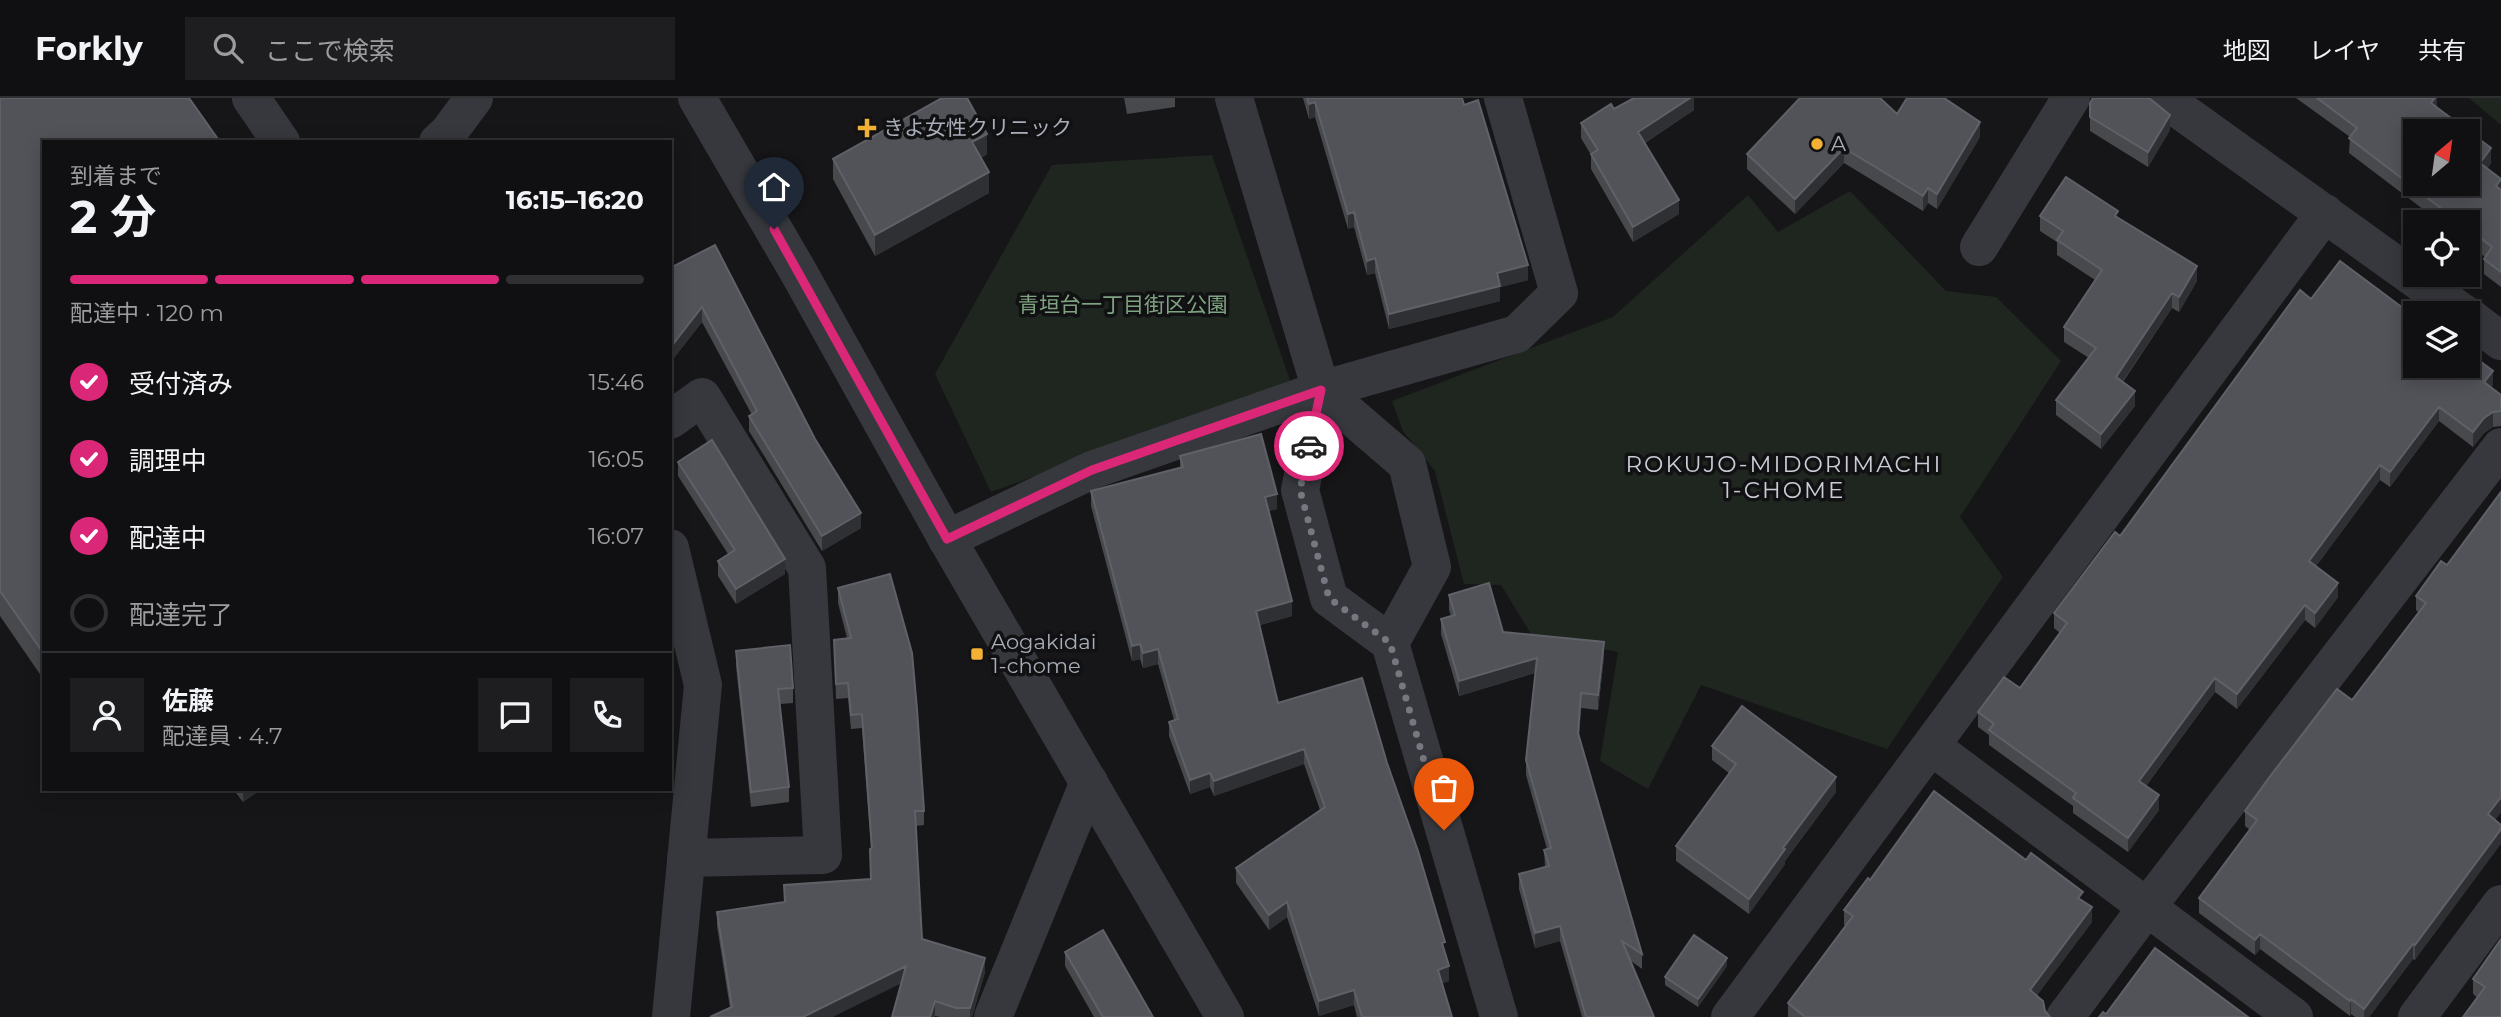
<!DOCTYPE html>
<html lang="ja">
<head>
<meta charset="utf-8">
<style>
	:root { --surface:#101012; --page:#1e1e20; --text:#f1f3f6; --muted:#9c9d9f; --line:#303032; --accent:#db2777 }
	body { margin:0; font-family:Montserrat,"Noto Sans JP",sans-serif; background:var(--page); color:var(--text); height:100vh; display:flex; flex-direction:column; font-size:26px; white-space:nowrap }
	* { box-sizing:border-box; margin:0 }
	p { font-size:23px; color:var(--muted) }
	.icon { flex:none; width:38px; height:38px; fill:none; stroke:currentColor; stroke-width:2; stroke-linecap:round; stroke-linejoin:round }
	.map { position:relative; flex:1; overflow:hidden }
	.sheet { position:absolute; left:42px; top:42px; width:630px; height:651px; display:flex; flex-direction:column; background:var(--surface); border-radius:0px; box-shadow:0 4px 18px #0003,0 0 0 2px var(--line) }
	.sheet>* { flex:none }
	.needle { width:46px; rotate:29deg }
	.tools { position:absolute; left:2403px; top:21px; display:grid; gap:14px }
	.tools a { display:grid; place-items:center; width:77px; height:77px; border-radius:0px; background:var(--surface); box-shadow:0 4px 18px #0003,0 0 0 2px var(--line); font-size:35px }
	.pin { position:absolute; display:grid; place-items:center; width:60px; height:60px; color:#fff; margin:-72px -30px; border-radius:50% 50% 50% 0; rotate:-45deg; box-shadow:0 0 7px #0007 }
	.pin .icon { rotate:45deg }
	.courier { position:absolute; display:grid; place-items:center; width:70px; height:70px; margin:-35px; border:5px solid #db2777; border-radius:50%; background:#fff; color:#222; box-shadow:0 2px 9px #0007 }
	.head em { font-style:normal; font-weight:700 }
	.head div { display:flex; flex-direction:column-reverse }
	.head { display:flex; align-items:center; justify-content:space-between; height:119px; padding:0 28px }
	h1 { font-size:46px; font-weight:700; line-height:52px }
	.bar { display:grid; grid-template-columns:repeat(4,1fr); gap:10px 7px; align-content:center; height:84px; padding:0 28px }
	.bar i { height:9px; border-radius:5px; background:var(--line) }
	.bar .current { background:var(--accent) }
	.bar p { grid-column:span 4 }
	.line { display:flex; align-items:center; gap:18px; padding:0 28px; border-top:2px solid var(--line) }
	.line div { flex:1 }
	.round { display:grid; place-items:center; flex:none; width:74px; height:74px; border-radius:0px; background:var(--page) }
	ol { padding:0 28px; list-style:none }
	li { display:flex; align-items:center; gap:21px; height:77px }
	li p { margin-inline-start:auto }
	li .icon { padding:7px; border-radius:50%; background:var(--accent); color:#fff; stroke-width:4 }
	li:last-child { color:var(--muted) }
	li i { width:38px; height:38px; border:4px solid var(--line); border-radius:50% }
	header { display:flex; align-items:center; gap:42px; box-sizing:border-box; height:98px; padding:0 35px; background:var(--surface); border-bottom:2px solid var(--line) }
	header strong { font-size:33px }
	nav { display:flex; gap:38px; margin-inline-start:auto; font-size:24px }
	.search { width:490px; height:63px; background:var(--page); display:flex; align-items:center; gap:18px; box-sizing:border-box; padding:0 24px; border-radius:0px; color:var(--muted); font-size:26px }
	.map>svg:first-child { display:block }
	.green { fill:#1e261f }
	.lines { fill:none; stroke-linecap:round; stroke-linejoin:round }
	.minor { stroke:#37383d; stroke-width:38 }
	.tertiary { stroke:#37383d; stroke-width:38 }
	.wall { fill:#47494d }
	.shaded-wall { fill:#2f3033 }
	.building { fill:#525359; stroke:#5f6168; stroke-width:2; fill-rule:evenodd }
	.done { stroke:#757880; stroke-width:7; stroke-dasharray:0 12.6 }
	.route { stroke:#db2777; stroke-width:9 }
	.poi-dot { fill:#f2b134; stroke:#111113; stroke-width:2.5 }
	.labels { text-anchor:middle; stroke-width:7; stroke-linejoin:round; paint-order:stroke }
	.poi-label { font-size:21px; fill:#a8adb8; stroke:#111113; text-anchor:start }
	.park-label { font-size:21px; fill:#7fa381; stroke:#111113 }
	.neighbourhood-label { font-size:23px; letter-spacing:2px; fill:#c9ccd4; stroke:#111113 }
</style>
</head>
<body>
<header>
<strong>Forkly</strong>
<div class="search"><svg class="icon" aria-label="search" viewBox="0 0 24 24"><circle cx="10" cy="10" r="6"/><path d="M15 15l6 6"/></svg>ここで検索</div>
<nav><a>地図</a><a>レイヤ</a><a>共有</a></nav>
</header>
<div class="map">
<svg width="2501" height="919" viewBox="0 0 2501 919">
	<rect width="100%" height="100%" fill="#161618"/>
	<!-- green -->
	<path class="green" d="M 2469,0 L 2501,0 L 2501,27 Z
		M 1212,57 L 1291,285 L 991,394 L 935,276 L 1052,67 Z
		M 1850,93 L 1946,193 L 1996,199 L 2061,263 L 1960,419 L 2003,479 L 1887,651 L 1701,587 L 1648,691 L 1600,663 L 1618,554 L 1531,536 L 1501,487 L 1464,486 L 1435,373 L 1403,333 L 1392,303 L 1613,219 L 1748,97 L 1778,134 Z"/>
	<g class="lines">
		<!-- minor -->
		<path class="minor" d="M 1234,0 L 1321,292 L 1300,392 L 1329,500 L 1390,545 L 1432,469 L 1407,366 L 1321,292
			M 2163,0 L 2463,215
			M 1979,149 L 2071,0
			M 2468,218 L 2501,243
			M 670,322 L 702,299 L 807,470 L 823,757 L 686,760
			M 947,441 L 1092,372 L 1321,292 L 1517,236 L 1559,195 L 1503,0
			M 670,450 L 703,587 L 671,919
			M 1390,545 L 1499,919
			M 1931,648 L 2294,919
			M 993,919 L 1089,684
			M 1730,919 L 2325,115
			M 2065,919 L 2147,809 L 2501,349
			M 2417,919 L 2501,806"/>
		<!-- tertiary -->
		<path class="tertiary" d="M 251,0 L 281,44
			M 697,0 L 799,175 L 947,441 L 1225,919
			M 438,44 L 448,35 L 474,0"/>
	</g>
	<!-- wall -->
	<path class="wall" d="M 0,0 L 44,44 L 44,582 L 0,518 Z
		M 1124,0 L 1175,0 L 1175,9 L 1127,16 Z
		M 1303,0 L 1462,0 L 1528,182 L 1500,189 L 1500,203 L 1389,231 L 1375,175 L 1367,177 L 1354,129 L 1348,131 L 1315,19 L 1309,21 Z
		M 1694,0 L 1694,12 L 1645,45 L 1679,116 L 1633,144 L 1591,71 L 1591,57 L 1581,40 L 1581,25 L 1614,11 Z
		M 2296,0 L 2437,0 L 2437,10 L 2491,65 L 2487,71 L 2501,81 L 2501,189 L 2484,176 L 2484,161 L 2485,159 L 2468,145 L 2468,124 L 2440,124 L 2349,55 L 2350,39 Z
		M 2090,5 L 2170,32 L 2148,69 L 2090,33 Z
		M 1897,16 L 1980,39 L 1937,111 L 1928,105 L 1923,113 L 1844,65 L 1795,116 L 1747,71 L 1747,56 Z
		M 987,56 L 981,60 L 989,95 L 875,158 L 833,81 L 833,61 Z
		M 2040,118 L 2118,120 L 2197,183 L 2179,214 L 2172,210 L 2123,284 L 2135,308 L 2101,351 L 2056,317 L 2056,302 L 2089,260 L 2064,244 L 2064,229 L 2095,182 L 2057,157 L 2057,144 L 2040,133 Z
		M 715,147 L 861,430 L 822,453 L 749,333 L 749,318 L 752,317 L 702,224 L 670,265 L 670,170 Z
		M 2311,201 L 2493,287 L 2491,289 L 2501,297 L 2501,328 L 2493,329 L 2484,335 L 2473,349 L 2439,323 L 2390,389 L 2380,382 L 2316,468 L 2338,499 L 2315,530 L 2305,522 L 2237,611 L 2215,594 L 2146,688 L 2159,712 L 2128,754 L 2073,715 L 2073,708 L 1989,647 L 1989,637 L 1978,629 L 1978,614 L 2020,590 L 2060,535 L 2054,530 L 2054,515 L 2120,438 Z
		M 1180,358 L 1277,411 L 1268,413 L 1292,518 L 1260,527 L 1278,605 L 1387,665 L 1445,854 L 1449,883 L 1442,885 L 1452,919 L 1357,919 L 1354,907 L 1319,918 L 1287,819 L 1269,832 L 1236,785 L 1236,770 L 1320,712 L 1304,666 L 1214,698 L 1210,689 L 1190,696 L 1169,638 L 1169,624 L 1174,622 L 1158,566 L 1143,570 L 1140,561 L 1132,563 L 1091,408 L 1091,393 L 1180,370 Z
		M 678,364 L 785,476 L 736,506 L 718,478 L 718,463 L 728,456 L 678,378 Z
		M 2501,394 L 2501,714 L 2495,722 L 2415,862 L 2413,861 L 2369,919 L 2355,919 L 2351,916 L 2350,918 L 2260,851 L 2255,857 L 2199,815 L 2199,800 L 2250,732 L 2245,728 L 2245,713 L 2352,602 L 2418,514 L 2416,512 L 2416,498 L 2447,467 Z
		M 838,490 L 924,713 L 924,727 L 916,728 L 922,841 L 985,874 L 972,919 L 940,919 L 935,918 L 935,919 L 892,919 L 901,885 L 832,919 L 730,910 L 717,828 L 717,814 L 784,804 L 784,787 L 870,781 L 870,751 L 871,751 L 862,630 L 851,631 L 848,600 L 836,601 L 834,542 L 847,540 L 838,505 Z
		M 1449,497 L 1503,534 L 1604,559 L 1598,612 L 1581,610 L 1579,639 L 1642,856 L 1642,871 L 1631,863 L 1654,919 L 1582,919 L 1560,843 L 1535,850 L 1519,791 L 1519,776 L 1545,769 L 1544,752 L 1547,751 L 1526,677 L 1526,662 L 1535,575 L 1459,598 L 1441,536 L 1441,521 L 1451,518 L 1449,512 Z
		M 736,553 L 793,590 L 793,605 L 780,606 L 789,689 L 789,704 L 751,709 L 736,568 Z
		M 1712,648 L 1836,694 L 1785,763 L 1785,766 L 1749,816 L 1676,763 L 1676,748 L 1729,675 L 1712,662 Z
		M 233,691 L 262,691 L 243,704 Z
		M 2026,762 L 2083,803 L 2092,824 L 2037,897 L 2045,913 L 2050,919 L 1788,919 L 1788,905 L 1846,828 L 1844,827 L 1844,812 L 1870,782 Z
		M 2496,847 L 2501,919 L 2473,896 L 2473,881 Z
		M 1065,854 L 1153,919 L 1094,919 L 1065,868 Z
		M 1727,868 L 1698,909 L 1665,887 L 1665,879 Z"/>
	<!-- shaded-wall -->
	<path class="shaded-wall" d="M 1690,0 L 1694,0 L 1694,12 L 1638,49 L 1638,34 Z
		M 2435,0 L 2437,0 L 2437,12 L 2431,5 Z
		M 1315,4 L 1315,19 L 1309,21 L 1309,6 Z
		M 2170,17 L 2170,32 L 2148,69 L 2148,54 Z
		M 1980,24 L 1980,39 L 1937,111 L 1937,96 Z
		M 987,36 L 987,56 L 972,65 L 972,44 Z
		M 1844,50 L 1844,65 L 1795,116 L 1795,101 Z
		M 2491,50 L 2491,65 L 2480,80 L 2480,65 Z
		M 989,74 L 989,95 L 875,158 L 875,137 Z
		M 2501,81 L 2501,96 L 2496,88 Z
		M 1928,90 L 1928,105 L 1923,113 L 1923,98 Z
		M 1679,102 L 1679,116 L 1633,144 L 1633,129 Z
		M 1354,114 L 1354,129 L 1348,131 L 1348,116 Z
		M 1375,160 L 1375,175 L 1367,177 L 1367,163 Z
		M 1528,167 L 1528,182 L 1500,189 L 1500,203 L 1389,231 L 1389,216 L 1497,175 Z
		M 2197,168 L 2197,183 L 2179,214 L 2179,199 Z
		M 2172,195 L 2172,210 L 2116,293 L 2116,279 Z
		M 702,209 L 702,224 L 670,265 L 670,250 Z
		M 2493,273 L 2493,287 L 2484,299 L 2484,284 Z
		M 2135,293 L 2135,308 L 2101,351 L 2101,336 Z
		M 2439,309 L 2439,323 L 2390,389 L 2390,374 Z
		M 2493,314 L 2493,329 L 2484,335 L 2473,349 L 2473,334 L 2484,320 Z
		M 2380,367 L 2380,382 L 2309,478 L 2309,463 Z
		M 1277,396 L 1277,411 L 1265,414 L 1265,399 Z
		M 861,415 L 861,430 L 822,453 L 822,438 Z
		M 785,461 L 785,476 L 736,506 L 736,491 Z
		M 2338,485 L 2338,499 L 2315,530 L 2315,515 Z
		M 1292,503 L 1292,518 L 1256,528 L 1256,513 Z
		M 2305,507 L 2305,522 L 2237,611 L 2237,596 Z
		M 1604,544 L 1604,559 L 1598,612 L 1598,597 Z
		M 1140,546 L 1140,561 L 1132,563 L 1132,548 Z
		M 1158,551 L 1158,566 L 1143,570 L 1143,555 Z
		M 1537,560 L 1537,574 L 1459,598 L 1459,583 Z
		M 2215,580 L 2215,594 L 2139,697 L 2139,683 Z
		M 1581,595 L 1581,610 L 1578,650 L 1578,635 Z
		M 1304,651 L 1304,666 L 1214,698 L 1214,683 Z
		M 1210,675 L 1210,689 L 1190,696 L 1190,682 Z
		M 1836,679 L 1836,694 L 1785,763 L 1785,766 L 1749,816 L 1749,801 L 1783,750 Z
		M 243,691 L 262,691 L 243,704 Z
		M 2159,697 L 2159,712 L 2128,754 L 2128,740 Z
		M 2501,699 L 2501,714 L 2488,731 L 2488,716 Z
		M 2501,731 L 2501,746 L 2415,862 L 2415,847 Z
		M 1287,804 L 1287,819 L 1269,832 L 1269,817 Z
		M 2092,809 L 2092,824 L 2030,907 L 2030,892 Z
		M 1560,828 L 1560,843 L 1535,850 L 1535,835 Z
		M 2260,836 L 2260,851 L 2255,857 L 2255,842 Z
		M 2413,846 L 2413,861 L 2369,919 L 2364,919 L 2364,911 Z
		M 985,860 L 985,874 L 972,919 L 970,919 L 970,910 Z
		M 1727,860 L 1727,868 L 1698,909 L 1698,901 Z
		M 906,868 L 906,883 L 832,919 L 803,919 Z
		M 1449,868 L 1449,883 L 1438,887 L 1438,872 Z
		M 1354,892 L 1354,907 L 1319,918 L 1319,903 Z
		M 2351,901 L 2351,916 L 2350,918 L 2350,903 Z
		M 935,903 L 935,919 L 930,919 Z"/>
	<!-- building -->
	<path class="building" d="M 0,0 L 189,0 L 220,44 L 44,44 L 44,556 L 0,493 Z
		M 942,0 L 967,0 L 987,36 L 972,44 L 989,74 L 875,137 L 833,61 Z
		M 1307,0 L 1462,0 L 1464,7 L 1478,2 L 1528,167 L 1497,175 L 1500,188 L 1389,216 L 1375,160 L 1367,163 L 1354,114 L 1348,116 L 1315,4 L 1309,6 Z
		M 1634,0 L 1690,0 L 1638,34 L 1679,102 L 1633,129 L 1591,56 L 1598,52 L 1581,25 L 1611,6 L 1614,11 Z
		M 1800,0 L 1880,0 L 1897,16 L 1907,0 L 1944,0 L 1980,24 L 1937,96 L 1928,90 L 1923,98 L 1844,50 L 1795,101 L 1747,56 Z
		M 2093,0 L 2149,0 L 2170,17 L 2148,54 L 2090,19 L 2090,5 Z
		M 2317,0 L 2435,0 L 2431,5 L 2491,50 L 2480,65 L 2501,81 L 2496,88 L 2501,92 L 2501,174 L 2484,161 L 2492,149 L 2468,130 L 2468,124 L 2459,124 L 2349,40 L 2357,30 ZM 2415,33 L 2468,33 L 2468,86 L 2415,86 Z
		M 2066,79 L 2118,113 L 2115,118 L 2197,168 L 2179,199 L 2172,195 L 2116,279 L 2135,293 L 2101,336 L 2056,302 L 2096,250 L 2064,229 L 2102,172 L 2057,142 L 2063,133 L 2040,118 Z
		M 715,147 L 815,341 L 861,415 L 822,438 L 749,318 L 757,313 L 702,209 L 670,250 L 670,170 Z
		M 2340,163 L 2415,219 L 2415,268 L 2468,268 L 2468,254 L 2493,273 L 2484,284 L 2501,297 L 2501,313 L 2493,314 L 2484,320 L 2473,334 L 2439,309 L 2390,374 L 2380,367 L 2309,463 L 2338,485 L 2315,515 L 2305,507 L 2237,596 L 2215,580 L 2139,683 L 2159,697 L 2128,740 L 2073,700 L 2076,695 L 1989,632 L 1994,626 L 1978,614 L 2004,579 L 2020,590 L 2067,525 L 2054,515 L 2115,434 L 2120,438 L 2300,192 L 2311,201 Z
		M 1261,336 L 1277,396 L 1265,399 L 1292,503 L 1256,513 L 1278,605 L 1362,580 L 1387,665 L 1418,753 L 1445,844 L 1442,845 L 1449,868 L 1438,872 L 1452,919 L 1362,919 L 1354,892 L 1319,903 L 1287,804 L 1269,817 L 1236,770 L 1325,709 L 1304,651 L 1214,683 L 1210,675 L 1190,682 L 1169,624 L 1178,621 L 1158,551 L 1143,555 L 1140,546 L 1132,548 L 1091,393 L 1183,369 L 1180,358 Z
		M 712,342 L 785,461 L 736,491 L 718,463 L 735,452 L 678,364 Z
		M 2501,394 L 2501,699 L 2488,716 L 2501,727 L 2501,731 L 2415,847 L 2413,846 L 2364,911 L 2351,901 L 2350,903 L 2260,836 L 2255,842 L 2199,800 L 2257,722 L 2245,713 L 2268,681 L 2337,591 L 2352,602 L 2426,505 L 2416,498 L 2441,463 L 2447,467 Z
		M 890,476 L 912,555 L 917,611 L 924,713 L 915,713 L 922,841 L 985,860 L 970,910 L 956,910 L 935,903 L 930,919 L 892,919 L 906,868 L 803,919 L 710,919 L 732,909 L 717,814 L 785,804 L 784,787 L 871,781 L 870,751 L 872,750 L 862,616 L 851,617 L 848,585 L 836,586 L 834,542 L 851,540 L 838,490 Z
		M 1489,485 L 1503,534 L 1604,544 L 1598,597 L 1581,595 L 1578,635 L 1642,856 L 1622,843 L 1654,919 L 1586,919 L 1560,828 L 1535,835 L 1519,776 L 1549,768 L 1544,752 L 1551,750 L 1526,662 L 1537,560 L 1459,583 L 1441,521 L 1455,517 L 1449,497 Z
		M 790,547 L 793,590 L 778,591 L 789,689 L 751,694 L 736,553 Z
		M 1742,608 L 1836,679 L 1783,750 L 1785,751 L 1749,801 L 1676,748 L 1736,666 L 1712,648 Z
		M 1934,693 L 2026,762 L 2031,755 L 2083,794 L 2078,800 L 2092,809 L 2030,892 L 2043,903 L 2045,913 L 2050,919 L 1805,919 L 1788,905 L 1853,818 L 1844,812 L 1868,780 L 1870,782 Z
		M 1103,832 L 1153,919 L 1103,919 L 1065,854 Z
		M 1694,837 L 1727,860 L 1698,901 L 1665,879 Z
		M 2501,841 L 2501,919 L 2463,919 L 2485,889 L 2473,881 Z
		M 2155,850 L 2248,919 L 2099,919 L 2103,914 L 2106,916 Z"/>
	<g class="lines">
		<!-- done -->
		<path class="done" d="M 1309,348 L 1300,392 L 1329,500 L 1390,545 L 1444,732"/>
		<!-- route -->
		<path class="route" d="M 774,131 L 947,441 L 1092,372 L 1321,292 L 1309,348"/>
	</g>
	<!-- markers -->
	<g class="poi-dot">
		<path d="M863.5 19.5h7v7h7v7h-7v7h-7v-7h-7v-7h7z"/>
		<circle cx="1817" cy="46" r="7"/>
		<rect x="970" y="549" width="14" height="14" rx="3.5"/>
	</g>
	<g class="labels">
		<!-- poi labels -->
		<g class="poi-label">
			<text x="883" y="37">きよ女性クリニック</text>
			<text x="1831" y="53">A</text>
			<text x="991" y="551">Aogakidai<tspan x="991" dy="24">1-chome</tspan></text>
		</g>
		<!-- park labels -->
		<g class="park-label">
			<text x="1123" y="214">青垣台一丁目街区公園</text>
		</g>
		<!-- neighbourhood labels -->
		<g class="neighbourhood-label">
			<text x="1784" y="374">ROKUJO-MIDORIMACHI<tspan x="1784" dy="26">1-CHOME</tspan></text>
		</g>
	</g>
</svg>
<div class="tools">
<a><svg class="needle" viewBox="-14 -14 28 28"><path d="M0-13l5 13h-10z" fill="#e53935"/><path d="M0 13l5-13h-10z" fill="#9c9d9f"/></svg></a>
<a><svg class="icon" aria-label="locate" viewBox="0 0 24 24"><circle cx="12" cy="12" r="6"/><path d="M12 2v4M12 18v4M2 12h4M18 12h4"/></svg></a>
<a><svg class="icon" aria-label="layers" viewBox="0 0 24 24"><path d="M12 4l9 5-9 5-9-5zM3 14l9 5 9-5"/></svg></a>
</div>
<div class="pin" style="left:1444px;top:732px;background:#ea580c"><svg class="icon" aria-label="bag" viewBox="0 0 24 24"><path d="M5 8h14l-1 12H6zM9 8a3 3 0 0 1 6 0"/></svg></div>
<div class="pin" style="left:774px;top:131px;background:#1f2937"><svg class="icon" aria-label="home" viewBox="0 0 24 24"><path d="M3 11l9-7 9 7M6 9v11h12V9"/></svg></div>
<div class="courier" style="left:1309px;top:348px"><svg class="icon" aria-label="car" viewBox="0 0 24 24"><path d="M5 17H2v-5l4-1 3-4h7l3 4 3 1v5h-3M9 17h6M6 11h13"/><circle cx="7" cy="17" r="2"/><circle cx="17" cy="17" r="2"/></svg></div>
<section class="sheet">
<div class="head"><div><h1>2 分</h1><p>到着まで</p></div><em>16:15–16:20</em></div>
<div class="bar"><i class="current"></i><i class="current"></i><i class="current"></i><i></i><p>配達中 · 120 m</p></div>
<ol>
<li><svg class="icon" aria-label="check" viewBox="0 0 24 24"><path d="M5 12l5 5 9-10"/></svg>受付済み<p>15:46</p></li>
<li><svg class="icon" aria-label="check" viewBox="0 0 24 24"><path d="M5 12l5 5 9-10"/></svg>調理中<p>16:05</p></li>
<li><svg class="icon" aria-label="check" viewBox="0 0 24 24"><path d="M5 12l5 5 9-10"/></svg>配達中<p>16:07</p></li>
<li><i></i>配達完了</li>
</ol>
<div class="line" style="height:126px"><a class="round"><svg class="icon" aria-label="person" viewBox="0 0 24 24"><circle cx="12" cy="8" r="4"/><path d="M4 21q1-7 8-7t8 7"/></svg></a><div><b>佐藤</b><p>配達員 · 4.7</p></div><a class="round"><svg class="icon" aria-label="chat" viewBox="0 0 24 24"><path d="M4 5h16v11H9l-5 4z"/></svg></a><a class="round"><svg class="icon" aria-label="phone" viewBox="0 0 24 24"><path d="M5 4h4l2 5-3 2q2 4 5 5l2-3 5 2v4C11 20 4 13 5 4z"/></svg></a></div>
</section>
</div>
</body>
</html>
